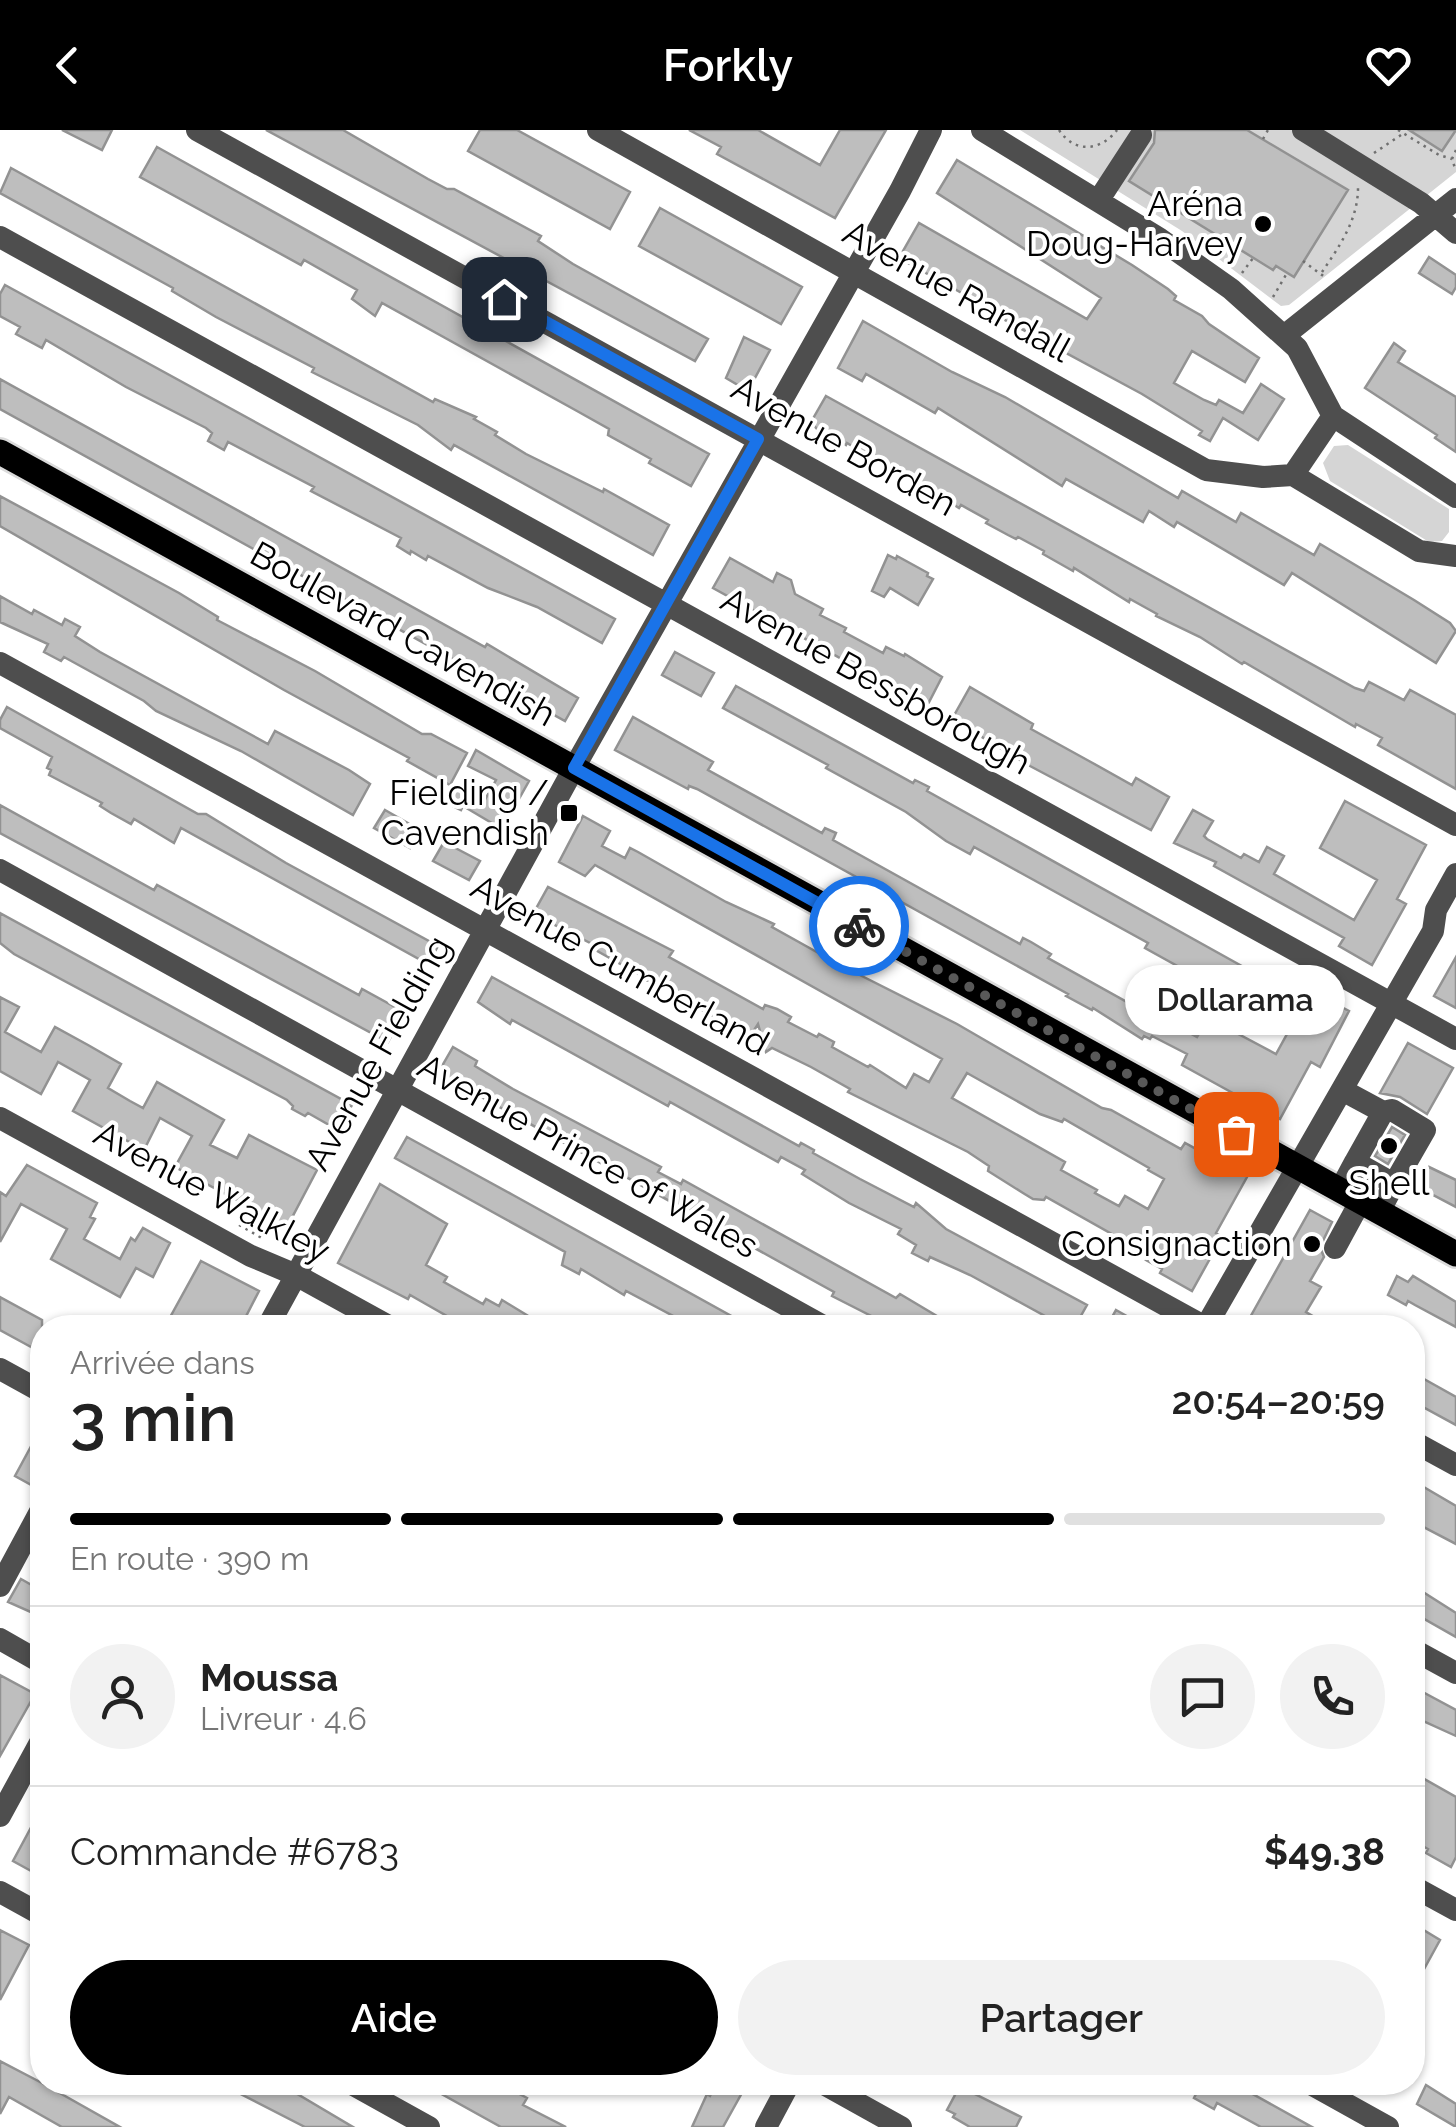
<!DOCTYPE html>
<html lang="fr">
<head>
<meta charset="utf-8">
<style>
	:root { --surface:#fff; --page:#f2f2f2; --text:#222; --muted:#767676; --line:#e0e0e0; --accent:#000 }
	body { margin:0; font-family:Raleway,sans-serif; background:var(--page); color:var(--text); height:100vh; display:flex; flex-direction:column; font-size:38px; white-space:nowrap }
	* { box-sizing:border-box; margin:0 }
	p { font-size:32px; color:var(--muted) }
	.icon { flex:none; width:55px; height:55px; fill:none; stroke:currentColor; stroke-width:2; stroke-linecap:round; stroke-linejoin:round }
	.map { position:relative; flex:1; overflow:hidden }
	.panel { position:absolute; left:30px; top:1185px; width:1395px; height:780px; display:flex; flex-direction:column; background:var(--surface); border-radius:40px; box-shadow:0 2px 8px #0004 }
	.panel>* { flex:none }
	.pin { position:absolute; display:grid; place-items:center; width:85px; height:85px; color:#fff; margin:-42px; border-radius:20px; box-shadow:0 5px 15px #0006 }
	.courier { position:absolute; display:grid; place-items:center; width:100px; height:100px; margin:-50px; border:8px solid #1a73e8; border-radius:50%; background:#fff; color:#222; box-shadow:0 2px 12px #0007 }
	.bubble { position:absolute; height:70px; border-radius:35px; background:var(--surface); box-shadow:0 2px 8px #0004; font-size:32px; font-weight:600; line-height:70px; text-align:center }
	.overview em { font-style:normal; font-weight:600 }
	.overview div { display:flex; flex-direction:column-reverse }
	.overview { display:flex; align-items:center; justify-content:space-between; height:170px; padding:0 40px }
	h1 { font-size:65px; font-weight:600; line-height:75px }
	.bar { display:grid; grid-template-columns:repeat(4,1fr); gap:15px 10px; align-content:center; height:120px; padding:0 40px }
	.bar i { height:12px; border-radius:8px; background:var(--line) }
	.bar .on { background:var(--accent) }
	.bar p { grid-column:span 4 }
	.line { display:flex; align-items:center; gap:25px; padding:0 40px; border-top:2px solid var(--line) }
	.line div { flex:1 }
	.round { display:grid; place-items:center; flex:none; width:105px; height:105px; border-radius:52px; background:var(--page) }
	.button { display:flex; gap:20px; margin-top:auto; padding:20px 40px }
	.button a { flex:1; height:115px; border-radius:60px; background:var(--accent); color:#fff; font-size:40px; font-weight:600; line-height:115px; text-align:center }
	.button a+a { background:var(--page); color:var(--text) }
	header { display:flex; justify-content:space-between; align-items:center; height:130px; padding:0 40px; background:var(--accent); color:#fff; font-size:45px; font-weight:600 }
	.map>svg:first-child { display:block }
	.green { fill:#d5d5d5 }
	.building { fill:#bebebe; stroke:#929292; stroke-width:2.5; fill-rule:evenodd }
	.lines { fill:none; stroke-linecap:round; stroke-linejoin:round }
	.major-casing { stroke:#dbdbdb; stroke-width:30 }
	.path { stroke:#707070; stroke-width:2.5; stroke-dasharray:2.5 5; stroke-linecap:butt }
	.minor { stroke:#4e4e4e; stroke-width:22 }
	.major { stroke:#000; stroke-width:25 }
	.done { stroke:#595959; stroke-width:10; stroke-dasharray:0 18 }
	.route { stroke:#1a73e8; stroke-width:12 }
	.poi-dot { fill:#000; stroke:#fff; stroke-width:4 }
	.labels { text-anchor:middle; stroke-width:8; stroke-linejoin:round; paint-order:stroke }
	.poi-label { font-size:35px; fill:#000; stroke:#fff; text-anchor:end }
	.street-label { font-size:35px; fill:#000; stroke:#fff }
</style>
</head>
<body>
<header><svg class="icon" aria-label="back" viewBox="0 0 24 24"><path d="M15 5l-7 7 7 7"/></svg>Forkly<svg class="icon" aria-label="heart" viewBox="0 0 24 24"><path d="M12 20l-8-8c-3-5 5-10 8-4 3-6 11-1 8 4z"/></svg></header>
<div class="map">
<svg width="1456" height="1997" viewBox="0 0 1456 1997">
	<rect width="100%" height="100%" fill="#fff"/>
	<!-- green -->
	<path class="green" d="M 1020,0 L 1456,0 L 1456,42 L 1289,175 L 1281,176 L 1182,101 Z
		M 1348,315 L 1449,379 L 1449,402 L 1442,411 L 1429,412 L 1330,351 L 1323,333 L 1334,316 Z"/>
	<!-- building -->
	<path class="building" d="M 62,0 L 112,0 L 102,20 Z
		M 266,0 L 343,0 L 428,49 L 447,59 L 454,59 L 541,106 L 538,111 L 573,134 L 708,209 L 695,231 Z
		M 480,0 L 517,0 L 630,62 L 610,99 L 468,21 Z
		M 689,0 L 758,0 L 820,35 L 840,0 L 886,0 L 835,88 L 717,24 L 721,17 Z
		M 1155,0 L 1247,0 L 1348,60 L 1294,147 L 1276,136 L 1273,140 L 1129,51 L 1154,13 Z
		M 1409,0 L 1456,0 L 1442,21 Z
		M 157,17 L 709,324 L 691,356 L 649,333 L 651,329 L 608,305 L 609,299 L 577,281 L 382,173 L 375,186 L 352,169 L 357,160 L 304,130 L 301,135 L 140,47 Z
		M 957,30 L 1132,135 L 1168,159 L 1176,166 L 1174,170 L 1202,186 L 1209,194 L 1259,228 L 1245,252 L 1192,221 L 1174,253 L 1204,270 L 1216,275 L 1219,270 L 1243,283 L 1261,254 L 1284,269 L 1258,310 L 1223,288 L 1210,311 L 1199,305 L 1202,301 L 1142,264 L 990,182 L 976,171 L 899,128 L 919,93 L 1087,189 L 1101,168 L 937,63 Z
		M 11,38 L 433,272 L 435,269 L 476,287 L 474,289 L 497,302 L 495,305 L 526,324 L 603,362 L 604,359 L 669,395 L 653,425 L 454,315 L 451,320 L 418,295 L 312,242 L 314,238 L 216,187 L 172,161 L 173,158 L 0,63 Z
		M 660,78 L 802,157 L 781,194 L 639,116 Z
		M 1429,127 L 1456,145 L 1456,157 L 1452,164 L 1419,143 Z
		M 5,155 L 615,489 L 602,513 L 537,477 L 488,458 L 428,426 L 426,430 L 411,421 L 410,424 L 397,416 L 401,408 L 311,361 L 314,357 L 228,312 L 224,320 L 208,311 L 212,303 L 206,298 L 126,257 L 46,210 L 42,218 L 16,204 L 20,197 L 0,186 L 0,164 Z
		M 863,191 L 952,242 L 1005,267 L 1178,368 L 1182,361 L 1236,392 L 1241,383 L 1314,425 L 1320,414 L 1414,470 L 1450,493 L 1456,501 L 1436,533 L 1292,443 L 1284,455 L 1177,392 L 1174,397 L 1149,381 L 1143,392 L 1066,349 L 1062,356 L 938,278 L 935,283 L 866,244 L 862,251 L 838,238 Z
		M 744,207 L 770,220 L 748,261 L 726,248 Z
		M 1394,213 L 1405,221 L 1398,232 L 1456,267 L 1456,322 L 1435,308 L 1437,305 L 1365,258 Z
		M 0,249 L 485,517 L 487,514 L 578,568 L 565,591 L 0,279 Z
		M 826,266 L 1355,558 L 1364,561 L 1369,552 L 1404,570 L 1410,560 L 1456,585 L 1456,659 L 1378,615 L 1382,608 L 1356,594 L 1355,597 L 1244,532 L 1242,534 L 1200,507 L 1156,486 L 1157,484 L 1130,469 L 1129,472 L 1074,438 L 1073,441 L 1043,424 L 1044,421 L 1018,407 L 1016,409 L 1008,405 L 986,393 L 988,390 L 961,375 L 959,378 L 919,352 L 905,344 L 903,347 L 847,313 L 846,315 L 817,299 L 811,292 Z
		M 0,366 L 179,463 L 218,487 L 217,490 L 315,541 L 422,604 L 431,604 L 467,623 L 450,655 L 407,631 L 409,628 L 284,560 L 0,396 Z
		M 888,425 L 896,429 L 897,426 L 928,443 L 927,446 L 933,449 L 918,475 L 890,458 L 884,467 L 872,461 Z
		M 730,428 L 773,452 L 777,443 L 791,450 L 795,464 L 823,479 L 820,485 L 846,498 L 844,502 L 883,523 L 886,517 L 904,526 L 905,524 L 942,547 L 927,576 L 713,458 Z
		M 0,466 L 32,484 L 34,480 L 62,495 L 65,489 L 80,497 L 75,506 L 100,522 L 268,614 L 275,601 L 349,640 L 370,654 L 353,685 L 241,621 L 156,581 L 144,571 L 64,527 L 61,531 L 44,522 L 48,514 L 0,492 Z
		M 675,522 L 714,543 L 701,566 L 662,545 Z
		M 736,556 L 913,653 L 915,650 L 929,657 L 927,661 L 1267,850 L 1282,858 L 1287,848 L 1349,881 L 1320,937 L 1311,932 L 1280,989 L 1182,935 L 1187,924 L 1152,906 L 1150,909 L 1144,906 L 1142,909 L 1093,878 L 1092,880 L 1066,866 L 1068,864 L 697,659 L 689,656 L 688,659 L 615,620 L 633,587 L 713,632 L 708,640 L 822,703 L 825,698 L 836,703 L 833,710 L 1020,814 L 1023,808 L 1031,812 L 1051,824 L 1048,828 L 1170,896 L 1172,893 L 1197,907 L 1208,888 L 1276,924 L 1287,904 L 1267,886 L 1240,871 L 1237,876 L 1215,863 L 1217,858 L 1145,818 L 1148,813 L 1021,743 L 974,717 L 970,724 L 946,711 L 906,682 L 826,638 L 828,635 L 723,578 Z
		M 970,557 L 1033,594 L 1031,599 L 1089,631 L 1132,655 L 1136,648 L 1169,667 L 1151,700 L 1030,636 L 952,589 Z
		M 7,577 L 198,684 L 206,684 L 286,733 L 438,816 L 428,834 L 181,698 L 174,713 L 134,689 L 131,694 L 111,683 L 100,676 L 102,673 L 49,645 L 51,640 L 47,638 L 52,627 L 0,598 L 0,590 Z
		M 476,620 L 529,651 L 502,699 L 463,676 L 461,680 L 446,673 L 453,658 L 483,673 L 496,650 L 468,636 Z
		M 1345,671 L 1426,715 L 1397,769 L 1406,774 L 1372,835 L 1339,816 L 1344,808 L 1214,736 L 1216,732 L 1174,713 L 1193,680 L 1213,691 L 1204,706 L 1207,709 L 1241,728 L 1244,724 L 1259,732 L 1267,717 L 1284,726 L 1274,744 L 1354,790 L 1377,750 L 1320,718 Z
		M 0,675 L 154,760 L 157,755 L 359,865 L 362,859 L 404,882 L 388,912 L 0,703 Z
		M 385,680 L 420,700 L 410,718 L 374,698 Z
		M 583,686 L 610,701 L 602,716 L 625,728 L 630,718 L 638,722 L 726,772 L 774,794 L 772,797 L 840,835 L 957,894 L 1102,978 L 1111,980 L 1181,1019 L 1185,1013 L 1247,1047 L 1216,1103 L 1222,1107 L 1192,1161 L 1160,1143 L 1162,1139 L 1146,1130 L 1149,1125 L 1046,1067 L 1044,1070 L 1033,1069 L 1023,1063 L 988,1041 L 989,1036 L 968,1022 L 848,962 L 850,959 L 811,937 L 772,918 L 766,922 L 758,894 L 751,905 L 719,887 L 718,890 L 664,856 L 666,852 L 642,850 L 640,845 L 592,818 L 594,815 L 533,784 L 548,757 L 673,821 L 669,827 L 763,879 L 765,875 L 777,879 L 791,887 L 788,892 L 817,907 L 819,904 L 834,912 L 832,917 L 868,937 L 870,935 L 906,958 L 914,944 L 929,952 L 942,929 L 595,735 L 585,746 L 559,732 ZM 967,943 L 1040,984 L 1062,992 L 1064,989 L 1149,1038 L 1148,1040 L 1164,1049 L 1148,1079 L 1125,1066 L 1119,1076 L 1095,1063 L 1097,1060 L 1061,1040 L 1065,1032 L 952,968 Z
		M 444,712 L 480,731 L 469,750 L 433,731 Z
		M 0,783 L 352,975 L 338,1000 L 308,983 L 305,986 L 292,979 L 293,976 L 287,970 L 14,824 L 0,813 Z
		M 1456,827 L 1456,878 L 1434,866 Z
		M 492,847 L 799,1016 L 801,1013 L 814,1020 L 813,1023 L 860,1049 L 914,1077 L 916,1073 L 946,1099 L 1087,1175 L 1074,1198 L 1067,1198 L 970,1145 L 930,1127 L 928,1131 L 912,1123 L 916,1115 L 898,1104 L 901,1099 L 849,1073 L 802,1044 L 805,1040 L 781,1027 L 778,1032 L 670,972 L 668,976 L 512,890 L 510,894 L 478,872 Z
		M 0,867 L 19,877 L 5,902 L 41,922 L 55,897 L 88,915 L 121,934 L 108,958 L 130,971 L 143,978 L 157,952 L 224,990 L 210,1015 L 237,1028 L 249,1005 L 317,1040 L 287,1097 L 175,1037 L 192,1006 L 160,988 L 144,1020 L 73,981 L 90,950 L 58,932 L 41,964 L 0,941 Z
		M 1408,913 L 1453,938 L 1427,984 L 1400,967 L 1380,963 Z
		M 453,917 L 477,931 L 475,936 L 513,959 L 661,1037 L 658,1042 L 681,1054 L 683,1050 L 896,1168 L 900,1164 L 957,1198 L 895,1198 L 832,1166 L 834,1162 L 438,943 Z
		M 1392,997 L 1405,1005 L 1388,1034 L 1375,1026 Z
		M 407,1007 L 513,1065 L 753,1198 L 696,1198 L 626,1161 L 624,1165 L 581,1139 L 579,1144 L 562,1135 L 565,1122 L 395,1028 Z
		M 27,1035 L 97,1073 L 90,1087 L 95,1089 L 84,1109 L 120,1129 L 131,1108 L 135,1111 L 143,1098 L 170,1113 L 153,1147 L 136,1138 L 120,1167 L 51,1129 L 67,1099 L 21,1074 L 0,1112 L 0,1062 L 6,1066 Z
		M 1429,1037 L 1456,1050 L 1456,1077 L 1418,1057 Z
		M 380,1054 L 447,1094 L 426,1135 L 447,1147 L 444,1152 L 483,1174 L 486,1169 L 499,1176 L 502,1170 L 548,1198 L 468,1198 L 410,1165 L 408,1169 L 338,1133 Z
		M 1310,1080 L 1332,1092 L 1320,1117 L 1324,1127 L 1310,1151 L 1321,1157 L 1306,1182 L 1333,1198 L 1260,1198 L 1248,1191 Z
		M 201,1131 L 259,1161 L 240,1198 L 180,1198 L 168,1191 Z
		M 1397,1146 L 1408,1152 L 1413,1146 L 1456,1172 L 1456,1197 L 1415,1175 L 1408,1171 L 1406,1175 L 1388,1165 Z
		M 0,1167 L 42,1190 L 42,1223 L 0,1200 Z
		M 1116,1180 L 1148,1198 L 1106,1198 Z
		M 1424,1249 L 1456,1267 L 1456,1295 L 1412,1271 L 1412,1252 L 1420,1256 Z
		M 42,1296 L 42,1343 L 35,1357 L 15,1346 Z
		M 1422,1356 L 1456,1376 L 1456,1414 L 1412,1391 L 1412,1374 Z
		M 21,1449 L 42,1461 L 42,1487 L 8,1472 Z
		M 1412,1455 L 1456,1483 L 1456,1507 L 1412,1482 Z
		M 0,1545 L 35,1564 L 0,1626 Z
		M 1419,1560 L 1456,1580 L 1456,1606 L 1412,1586 L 1412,1572 Z
		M 1412,1642 L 1456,1667 L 1456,1727 L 1451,1737 L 1426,1723 L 1428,1719 L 1415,1712 Z
		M 42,1677 L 42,1747 L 13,1731 Z
		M 1412,1793 L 1440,1810 L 1412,1861 Z
		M 0,1800 L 29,1815 L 0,1870 Z
		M 0,1931 L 42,1953 L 120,1997 L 62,1997 L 9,1967 L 0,1984 Z
		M 217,1952 L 277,1952 L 353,1997 L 305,1997 Z
		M 420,1952 L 497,1952 L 527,1968 L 523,1975 L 566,1997 L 501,1997 Z
		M 717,1952 L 748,1952 L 723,1997 L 692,1997 L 707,1964 L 710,1966 Z
		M 962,1952 L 974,1958 L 973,1963 L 1021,1987 L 1016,1997 L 970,1997 L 953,1987 L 955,1984 L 947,1980 Z
		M 1202,1952 L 1231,1952 L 1312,1997 L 1261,1997 L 1217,1973 L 1214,1979 L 1194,1968 Z
		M 1426,1955 L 1456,1974 L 1456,1997 L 1417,1974 Z"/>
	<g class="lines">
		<defs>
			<path id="major" d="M 0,322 L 1456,1124"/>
		</defs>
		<!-- major casing -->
		<use href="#major" class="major-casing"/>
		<!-- path -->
		<path class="path" d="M 1059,0 C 1075,24 1101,21 1117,0
			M 1398,0 L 1439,25 L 1452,29
			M 1263,9 L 1268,0
			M 1456,20 L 1452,29 L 1456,41
			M 1374,23 L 1401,5
			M 1303,131 L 1326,148
			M 1322,142 C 1339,117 1358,90 1358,58
			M 1242,143 L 1253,128
			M 1273,167 L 1287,143
			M 239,1095 L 262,1108
			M 410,1189 L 426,1198"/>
		<!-- minor -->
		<path class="minor" d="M 197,0 L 1456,695
			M 598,0 L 1206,340 L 1263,347 L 1293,345 L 1419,421 L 1456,426
			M 982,0 L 1160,109 L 1231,159 L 1297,218 L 1333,286 L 1456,367
			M 1303,0 L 1421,73 L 1456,103
			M 1098,71 L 1141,5
			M 0,107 L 1456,909
			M 1285,205 L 1456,69
			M 1293,345 L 1333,286
			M 0,533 L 1207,1198
			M 0,740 L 827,1198
			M 1344,961 L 1383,982 L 1355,1032
			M 1383,982 L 1392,980 L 1425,1000 L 1394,1054
			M 0,988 L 251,1126 L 296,1145 L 392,1198
			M 1340,1060 L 1355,1032 L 1394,1054 L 1379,1082
			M 1335,1118 L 1360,1072
			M 267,1198 L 574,638 L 900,61 L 931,0
			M 1205,1198 L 1433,801 L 1436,780 L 1456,744
			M 0,1239 L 42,1262
			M 1412,1311 L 1456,1335
			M 0,1456 L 42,1378
			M 0,1509 L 42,1533
			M 1412,1519 L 1456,1543
			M 0,1686 L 42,1609
			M 1412,1756 L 1456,1780
			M 0,1762 L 42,1785
			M 348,1952 L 429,1997
			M 820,1952 L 901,1997
			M 1307,1952 L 1388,1997
			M 766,1997 L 790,1952"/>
		<!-- major -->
		<use href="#major" class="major"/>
	</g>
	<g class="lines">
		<!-- done -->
		<path class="done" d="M 859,796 L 1236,1004"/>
		<!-- route -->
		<path class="route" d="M 504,169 L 758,309 L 574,638 L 859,796"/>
	</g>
	<!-- markers -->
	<g class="poi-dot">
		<circle cx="1263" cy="94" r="10"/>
		<rect x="559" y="673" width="20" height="20" rx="5"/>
		<circle cx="1389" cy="1016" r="10"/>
		<circle cx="1312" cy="1114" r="10"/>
	</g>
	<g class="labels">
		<!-- poi labels -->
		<g class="poi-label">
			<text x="1243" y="86">Aréna<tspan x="1243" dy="40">Doug-Harvey</tspan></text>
			<text x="549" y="675">Fielding /<tspan x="549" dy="40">Cavendish</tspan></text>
			<text x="1389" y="1065" text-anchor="middle">Shell</text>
			<text x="1292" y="1126">Consignaction</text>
		</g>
		<!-- street labels -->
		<g class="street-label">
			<text transform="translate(957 161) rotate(29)" y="12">Avenue Randall</text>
			<text transform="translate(844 316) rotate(29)" y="12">Avenue Borden</text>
			<text transform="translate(403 504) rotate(29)" y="12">Boulevard Cavendish</text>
			<text transform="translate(876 551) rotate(29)" y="12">Avenue Bessborough</text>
			<text transform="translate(620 835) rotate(29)" y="12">Avenue Cumberland</text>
			<text transform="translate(378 923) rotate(-61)" y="12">Avenue Fielding</text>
			<text transform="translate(588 1026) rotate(29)" y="12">Avenue Prince of Wales</text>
			<text transform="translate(212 1062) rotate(28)" y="12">Avenue Walkley</text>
		</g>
	</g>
</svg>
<div class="pin" style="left:1236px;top:1004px;background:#ea580c"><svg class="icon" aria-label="bag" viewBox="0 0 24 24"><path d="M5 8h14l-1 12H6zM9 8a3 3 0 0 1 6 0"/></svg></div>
<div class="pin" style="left:504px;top:169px;background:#1f2937"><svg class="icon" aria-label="home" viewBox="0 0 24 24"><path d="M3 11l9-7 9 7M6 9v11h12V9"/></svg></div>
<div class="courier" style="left:859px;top:796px"><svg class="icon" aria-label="bike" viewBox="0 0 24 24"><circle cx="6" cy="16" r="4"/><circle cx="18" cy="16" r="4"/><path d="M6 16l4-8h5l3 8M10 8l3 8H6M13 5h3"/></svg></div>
<div class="bubble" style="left:1125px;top:835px;width:220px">Dollarama</div>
<section class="panel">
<div class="overview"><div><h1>3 min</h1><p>Arrivée dans</p></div><em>20:54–20:59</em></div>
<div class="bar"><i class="on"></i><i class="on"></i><i class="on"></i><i></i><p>En route · 390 m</p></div>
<div class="line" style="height:180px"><a class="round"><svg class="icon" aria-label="person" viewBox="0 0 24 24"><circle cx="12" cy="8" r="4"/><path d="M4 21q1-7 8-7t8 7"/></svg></a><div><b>Moussa</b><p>Livreur · 4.6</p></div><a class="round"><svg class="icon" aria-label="chat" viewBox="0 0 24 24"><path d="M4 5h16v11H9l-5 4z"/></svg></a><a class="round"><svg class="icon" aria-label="phone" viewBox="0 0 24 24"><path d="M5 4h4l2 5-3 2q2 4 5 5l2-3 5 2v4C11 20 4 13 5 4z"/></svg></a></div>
<div class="line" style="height:130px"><div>Commande #6783</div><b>$49.38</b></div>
<div class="button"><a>Aide</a><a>Partager</a></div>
</section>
</div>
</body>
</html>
